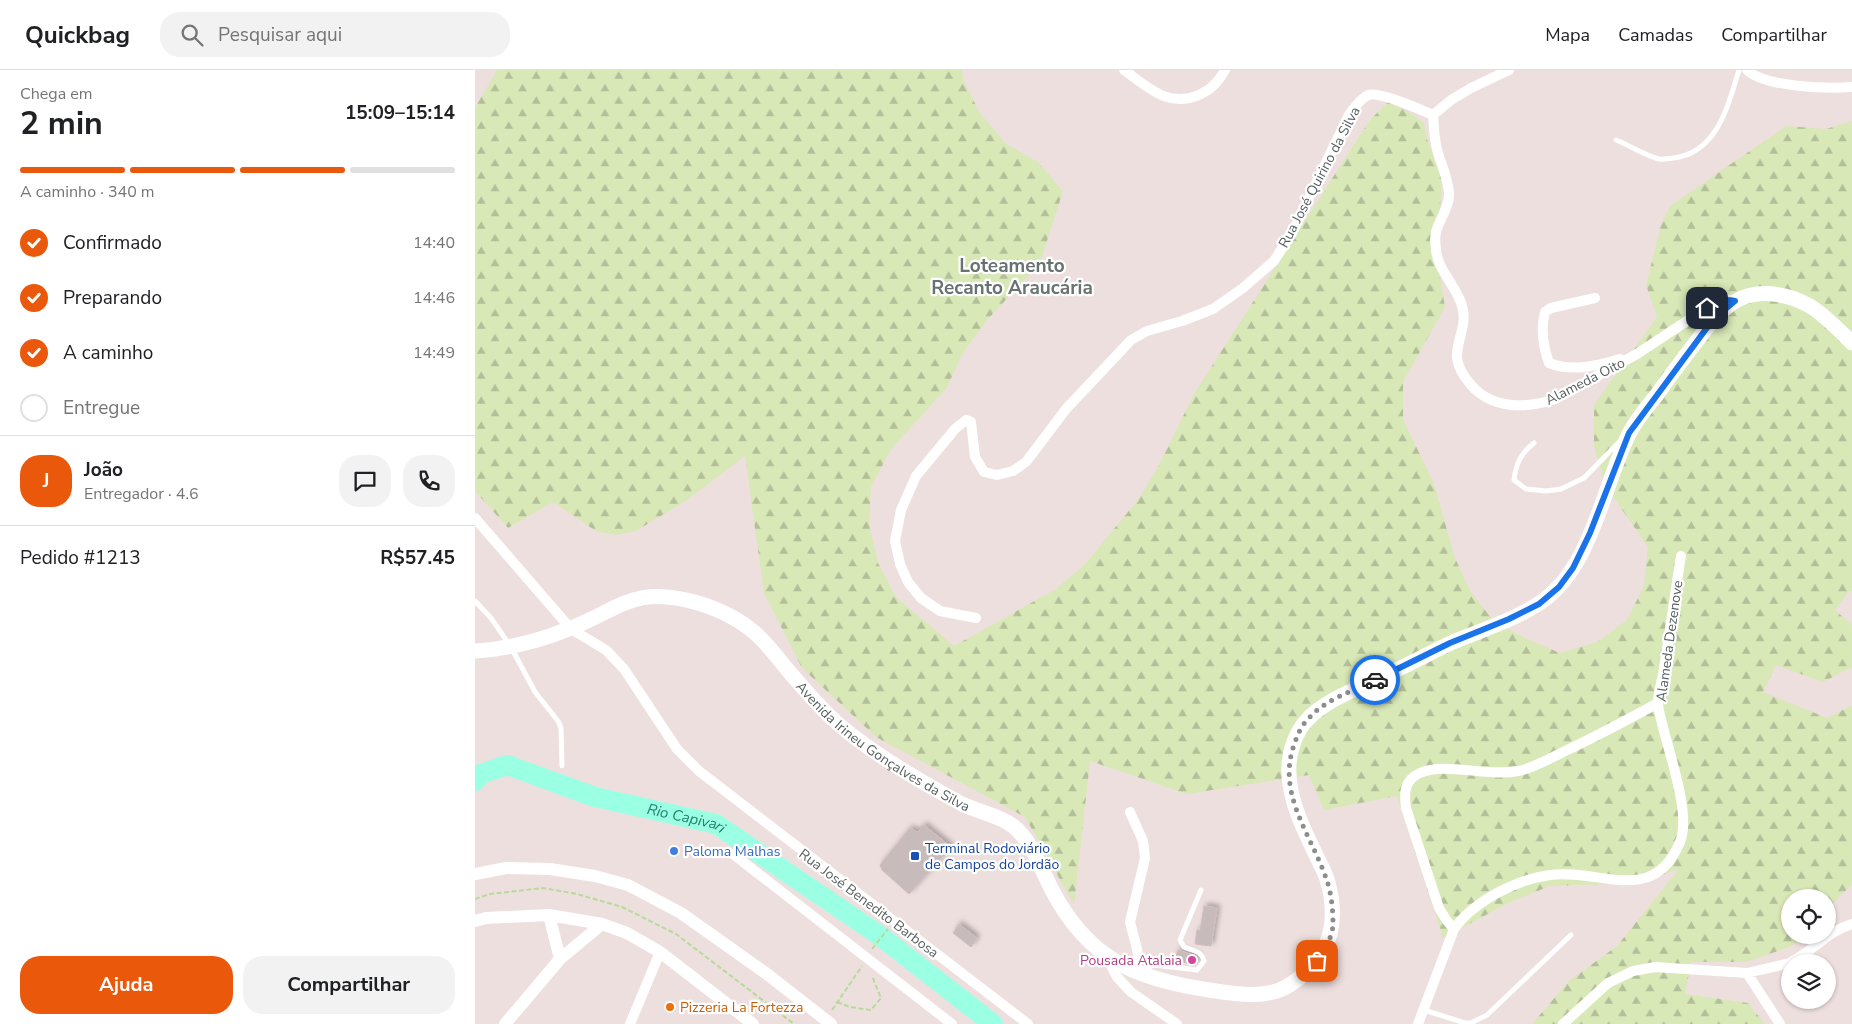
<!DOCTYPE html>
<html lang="pt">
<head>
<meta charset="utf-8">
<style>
	:root { --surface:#fff; --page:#f2f2f2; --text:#202124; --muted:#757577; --line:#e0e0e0; --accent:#ea580c }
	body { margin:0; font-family:"Nunito Sans",sans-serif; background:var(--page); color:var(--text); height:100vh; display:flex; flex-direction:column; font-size:19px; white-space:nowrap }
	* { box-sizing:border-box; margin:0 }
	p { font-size:16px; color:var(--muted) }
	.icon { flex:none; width:28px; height:28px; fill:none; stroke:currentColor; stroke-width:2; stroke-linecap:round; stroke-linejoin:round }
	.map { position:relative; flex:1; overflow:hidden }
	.panel { display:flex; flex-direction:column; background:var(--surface); width:475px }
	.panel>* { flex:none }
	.controls { position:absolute; left:1306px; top:819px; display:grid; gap:10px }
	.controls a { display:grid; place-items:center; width:55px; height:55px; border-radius:50%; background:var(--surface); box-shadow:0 1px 4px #0004; font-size:25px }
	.pin { position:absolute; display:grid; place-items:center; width:42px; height:42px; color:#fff; margin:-21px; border-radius:10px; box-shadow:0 2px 8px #0006 }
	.courier { position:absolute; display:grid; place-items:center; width:50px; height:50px; margin:-25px; border:4px solid #1a73e8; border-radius:50%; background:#fff; color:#222; box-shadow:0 1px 6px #0007 }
	.summary em { font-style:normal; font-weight:700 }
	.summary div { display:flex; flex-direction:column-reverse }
	.summary { display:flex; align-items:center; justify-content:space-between; height:85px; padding:0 20px }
	h1 { font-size:32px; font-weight:700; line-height:38px }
	.bar { display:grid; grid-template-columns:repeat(4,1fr); gap:8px 5px; align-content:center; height:60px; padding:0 20px }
	.bar i { height:6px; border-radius:4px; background:var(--line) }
	.bar .on { background:var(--accent) }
	.bar p { grid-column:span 4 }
	.line { display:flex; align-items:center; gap:12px; padding:0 20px; border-top:1px solid var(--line) }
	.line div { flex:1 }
	.round { display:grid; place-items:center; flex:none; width:52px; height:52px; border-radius:20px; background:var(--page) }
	ol { padding:0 20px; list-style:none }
	li { display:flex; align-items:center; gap:15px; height:55px }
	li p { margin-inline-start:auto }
	li .icon { padding:5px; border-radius:50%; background:var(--accent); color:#fff; stroke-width:4 }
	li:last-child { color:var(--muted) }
	li i { width:28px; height:28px; border:2px solid var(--line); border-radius:50% }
	.primary-button { display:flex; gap:10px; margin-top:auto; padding:10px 20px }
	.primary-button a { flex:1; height:58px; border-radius:20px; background:var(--accent); color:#fff; font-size:20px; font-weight:700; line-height:58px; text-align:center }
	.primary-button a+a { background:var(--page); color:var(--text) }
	header { display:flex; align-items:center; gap:30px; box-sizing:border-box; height:70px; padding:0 25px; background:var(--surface); border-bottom:1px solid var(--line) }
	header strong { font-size:24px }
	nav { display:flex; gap:28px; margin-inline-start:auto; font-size:18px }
	.search { width:350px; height:45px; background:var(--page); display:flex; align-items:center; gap:12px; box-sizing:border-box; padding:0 18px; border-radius:20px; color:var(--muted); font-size:19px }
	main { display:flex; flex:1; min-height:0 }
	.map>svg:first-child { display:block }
	.forest { fill:url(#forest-firs) }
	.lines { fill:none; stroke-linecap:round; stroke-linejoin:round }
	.river { stroke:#9bffe4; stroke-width:20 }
	.building { fill:#c8bbbc; stroke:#d2bcbc; filter:url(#shadow) }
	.path { stroke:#b6db98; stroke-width:2; stroke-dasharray:5 2.5; stroke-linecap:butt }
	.service { stroke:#fff; stroke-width:5 }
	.minor { stroke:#fff; stroke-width:10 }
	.tertiary { stroke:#fff; stroke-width:12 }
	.secondary { stroke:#fff; stroke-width:15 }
	.done { stroke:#8c8d8c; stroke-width:5; stroke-dasharray:0 9 }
	.route { stroke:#1a73e8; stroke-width:6 }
	.shop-dot { fill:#3f7fe0; stroke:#fff; stroke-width:2 }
	.transit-dot { fill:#1a4fb4; stroke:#fff; stroke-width:2 }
	.hotel-dot { fill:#d1479c; stroke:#fff; stroke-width:2 }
	.food-dot { fill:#e8710a; stroke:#fff; stroke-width:2 }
	.labels { text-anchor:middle; stroke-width:4.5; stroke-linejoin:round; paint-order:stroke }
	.street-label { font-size:14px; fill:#576160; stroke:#fff }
	.transit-label { font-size:14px; fill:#164399; stroke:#fff; text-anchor:start }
	.shop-label { font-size:14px; fill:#366cbe; stroke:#fff; text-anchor:start }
	.hotel-label { font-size:14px; fill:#b23c85; stroke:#fff; text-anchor:end }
	.food-label { font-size:14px; fill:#c56008; stroke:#fff; text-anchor:start }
	.water-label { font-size:15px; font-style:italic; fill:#258270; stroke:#fff }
	.district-label { font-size:19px; font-weight:bold; fill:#687371; stroke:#fff }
</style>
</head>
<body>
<header>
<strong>Quickbag</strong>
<div class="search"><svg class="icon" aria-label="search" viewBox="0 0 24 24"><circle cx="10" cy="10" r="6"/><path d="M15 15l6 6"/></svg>Pesquisar aqui</div>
<nav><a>Mapa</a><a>Camadas</a><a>Compartilhar</a></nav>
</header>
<main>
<section class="panel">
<div class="summary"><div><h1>2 min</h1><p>Chega em</p></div><em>15:09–15:14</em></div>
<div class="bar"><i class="on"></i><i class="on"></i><i class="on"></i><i></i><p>A caminho · 340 m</p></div>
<ol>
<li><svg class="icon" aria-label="check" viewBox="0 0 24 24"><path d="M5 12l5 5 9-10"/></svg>Confirmado<p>14:40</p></li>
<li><svg class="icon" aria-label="check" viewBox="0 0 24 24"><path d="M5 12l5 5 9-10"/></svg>Preparando<p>14:46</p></li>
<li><svg class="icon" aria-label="check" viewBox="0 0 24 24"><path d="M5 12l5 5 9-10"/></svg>A caminho<p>14:49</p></li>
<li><i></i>Entregue</li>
</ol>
<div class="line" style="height:90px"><b class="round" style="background:var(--accent);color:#fff">J</b><div><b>João</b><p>Entregador · 4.6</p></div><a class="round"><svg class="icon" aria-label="chat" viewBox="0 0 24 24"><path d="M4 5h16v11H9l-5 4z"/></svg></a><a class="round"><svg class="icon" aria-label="phone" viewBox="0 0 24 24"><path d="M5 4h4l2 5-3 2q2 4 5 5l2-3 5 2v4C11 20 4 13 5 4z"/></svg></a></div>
<div class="line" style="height:65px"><div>Pedido #1213</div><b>R$57.45</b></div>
<div class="primary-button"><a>Ajuda</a><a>Compartilhar</a></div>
</section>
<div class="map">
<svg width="1377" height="954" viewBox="0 0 1377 954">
	<defs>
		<pattern id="forest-firs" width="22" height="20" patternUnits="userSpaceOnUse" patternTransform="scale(1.25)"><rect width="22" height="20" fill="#d9e8b7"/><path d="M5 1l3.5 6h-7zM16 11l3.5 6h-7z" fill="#b3bf98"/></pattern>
		<filter id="shadow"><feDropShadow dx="3" dy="-3" stdDeviation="2.5" flood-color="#0004"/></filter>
	</defs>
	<rect width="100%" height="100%" fill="#eddfde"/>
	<!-- forest -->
	<path class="forest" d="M 22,0 L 487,0 L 488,10 L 505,43 L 531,74 L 563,92 L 588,121 L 565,193 L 513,249 L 488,283 L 471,319 L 416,379 L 396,417 L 394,455 L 403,493 L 421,527 L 479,576 L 581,519 L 611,493 L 662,431 L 683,397 L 719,324 L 894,51 L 913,32 L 937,44 L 949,53 L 952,69 L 967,104 L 965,141 L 955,175 L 965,207 L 970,237 L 928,312 L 928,349 L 959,414 L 980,488 L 995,521 L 1018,550 L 1050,568 L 1085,583 L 1122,572 L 1152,550 L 1169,516 L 1173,477 L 1130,415 L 1119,376 L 1119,335 L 1182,247 L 1171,215 L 1186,155 L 1195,136 L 1311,56 L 1351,59 L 1377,51 L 1377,521 L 1374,521 L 1360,540 L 1377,555 L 1377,597 L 1348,612 L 1301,595 L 1288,622 L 1352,648 L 1377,635 L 1377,814 L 1353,839 L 1352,828 L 1315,828 L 1315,865 L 1328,865 L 1317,876 L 1271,892 L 1216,892 L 1210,924 L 1273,933 L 1290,954 L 1057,954 L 1094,911 L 1142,876 L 1204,799 L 1163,813 L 1075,816 L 1035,832 L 968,868 L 922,726 L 849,740 L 834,705 L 712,724 L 615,691 L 599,835 L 550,747 L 401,667 L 327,598 L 289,523 L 270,386 L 212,430 L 161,461 L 141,465 L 121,461 L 78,432 L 33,458 L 0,421 L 0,38 Z"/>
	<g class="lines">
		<!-- river -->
		<path class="river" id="s1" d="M 0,711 L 6,704 L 32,695 L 120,727 L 241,754 L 404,865 L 518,954"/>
	</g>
	<!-- building -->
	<path class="building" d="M 449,755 L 476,777 L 434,824 L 407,800 L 405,795 L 435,758 L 442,762 Z
		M 729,836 L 742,838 L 736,876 L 720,874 L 722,860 L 725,861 Z
		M 484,854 L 502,868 L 496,877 L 478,863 Z
		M 703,880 L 721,886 L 723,888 L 720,895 L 700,890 Z"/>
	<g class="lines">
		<!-- path -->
		<path class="path" d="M 0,829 L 15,824 L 68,818 L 102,824 L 147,837 L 201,864 L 319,954
			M 397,879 L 413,859
			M 362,932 L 375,937 L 396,940 L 406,928 L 397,906
			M 357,940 L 387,896"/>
		<!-- service -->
		<path class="service" d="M 1141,70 C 1154,75 1171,86 1184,89 C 1188,90 1195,88 1199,88 C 1243,82 1253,35 1264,0
			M 1059,373 C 1046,383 1041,393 1039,410 L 1051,419 L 1071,421 L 1086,419 L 1109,408 L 1147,369
			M 0,531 L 16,548 L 36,577 L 60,622 L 83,651 L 86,658 L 87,696
			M 666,900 L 679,895 L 722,900 L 729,891 C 726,880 718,881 709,877 L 705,870 L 726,820
			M 949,940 L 990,953 L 996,953 L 1012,945 L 1096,865"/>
		<!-- minor -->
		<path class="minor" d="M 649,0 C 674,18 694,39 726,24 C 737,19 744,11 750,0
			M 1272,0 C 1289,17 1353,19 1377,17
			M 958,45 C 959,58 959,70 963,83 C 967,96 973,109 974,123 C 975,136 964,150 961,162 C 960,167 960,173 961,178 C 961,199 982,216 987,236 C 993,255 981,270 982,288 C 983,297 990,308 996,315 C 1017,339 1051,339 1080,329 L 1162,284 L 1242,231 L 1250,229 L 1260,231
			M 958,45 L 976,30 L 996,18 L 1034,0
			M 1120,228 L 1076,238 L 1070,242 C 1065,260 1068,276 1074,293 C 1097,302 1122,296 1145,289
			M 0,448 L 96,559 L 131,580 L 149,599 L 202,679 L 224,701 L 553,954
			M 501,548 L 465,541 L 446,528 L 433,512 L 425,494 L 420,471 L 426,440 L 441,406 L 480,359 L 491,350 L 496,352 L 500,387 L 509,402 L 522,405 L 538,401 L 551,392 L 591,339 L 656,270 L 672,261 L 707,251 L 738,239 L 768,218 L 799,191 L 817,163 L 874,45 C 879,38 885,29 893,25 C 904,21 946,40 958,45
			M 655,742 L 668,771 L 670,788 L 655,852 L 662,879 L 663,886 L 661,902
			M 258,784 L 477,954
			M 979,859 L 972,851 L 964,838 L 931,738 C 929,723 929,710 945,703 C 970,692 1012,707 1043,701 C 1059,698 1074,689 1088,682 C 1120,667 1152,650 1183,633
			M 632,888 L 642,907 L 656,922 L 702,954
			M 1316,892 C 1338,881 1353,861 1377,854
			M 1272,903 L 1305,954
			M 155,954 L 185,882
			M 943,954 L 979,859 C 999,831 1042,809 1075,805 C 1125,798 1178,837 1205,772 C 1218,741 1188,669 1183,635 C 1182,624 1188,609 1189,598 C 1195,561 1200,523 1206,486
			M 1088,954 L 1133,913 L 1158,901 L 1180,897 L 1272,903 L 1315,893"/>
		<!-- tertiary -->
		<path class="tertiary" d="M 0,804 L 31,798 L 75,799 L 120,806 L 153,815 L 206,843 L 292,904 L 356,954
			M 74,845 L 85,889
			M 0,851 L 11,848 L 74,845 L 127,854 L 152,863 L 185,882 L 278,954
			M 30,954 L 85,889 L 127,854"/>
		<!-- secondary -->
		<path class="secondary" id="s2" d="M 0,581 C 32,579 61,572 91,560 C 145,540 158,514 223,533 C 243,539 264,549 280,563 C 292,573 301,586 311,598 C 327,617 343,636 362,653 C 399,685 444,711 487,734 C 503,742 524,745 538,756 C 557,771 566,799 577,820 C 613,889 660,909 734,920 C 760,924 793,930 816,914 C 855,889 865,853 852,809 C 849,800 844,792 840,783 C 822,745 800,701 825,659 C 841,633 876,622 902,609 C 928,598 952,584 978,572 C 1006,560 1037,551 1063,534 C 1117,500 1127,418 1154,364 C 1161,350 1171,338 1181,326 C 1197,303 1214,281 1231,259 C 1239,249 1248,239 1259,232 C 1281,218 1311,223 1333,235 C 1348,243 1365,261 1377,273"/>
	</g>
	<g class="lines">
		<!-- done -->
		<path class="done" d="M 842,891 C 849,880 858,867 858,853 C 858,839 856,821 851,808 C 836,765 803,725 818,678 C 822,666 825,657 834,648 C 851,629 878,621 900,610"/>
		<!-- route -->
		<path class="route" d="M 900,610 L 975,573 L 1034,549 L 1064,534 L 1084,517 L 1098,498 L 1115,463 L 1154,363 L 1231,259 L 1243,245 L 1260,231 C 1248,228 1242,231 1232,238"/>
	</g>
	<!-- markers -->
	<circle class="shop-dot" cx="199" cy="781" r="5"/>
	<rect class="transit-dot" x="435" y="781" width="10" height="10" rx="2.5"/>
	<circle class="hotel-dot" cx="717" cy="890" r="5"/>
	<circle class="food-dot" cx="195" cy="937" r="5"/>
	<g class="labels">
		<!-- street labels -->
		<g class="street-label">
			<text transform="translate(844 107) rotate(-62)" y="5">Rua José Quirino da Silva</text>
			<text transform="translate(1110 311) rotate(-27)" y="5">Alameda Oito</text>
			<text transform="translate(1194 571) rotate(-82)" y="5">Alameda Dezenove</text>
			<text dy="5" stroke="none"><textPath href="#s2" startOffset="471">Avenida Irineu Gonçalves da Silva</textPath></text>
			<text transform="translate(394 833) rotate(37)" y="5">Rua José Benedito Barbosa</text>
		</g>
		<!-- transit labels -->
		<g class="transit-label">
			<text x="450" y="783">Terminal Rodoviário<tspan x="450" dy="16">de Campos do Jordão</tspan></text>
		</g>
		<!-- shop labels -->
		<g class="shop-label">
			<text x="209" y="786">Paloma Malhas</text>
		</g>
		<!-- hotel labels -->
		<g class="hotel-label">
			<text x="707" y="895">Pousada Atalaia</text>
		</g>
		<!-- food labels -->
		<g class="food-label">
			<text x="205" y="942">Pizzeria La Fortezza</text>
		</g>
		<!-- water labels -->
		<g class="water-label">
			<text dy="5" stroke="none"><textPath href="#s1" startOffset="224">Rio Capivari</textPath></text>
		</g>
		<!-- district labels -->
		<g class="district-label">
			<text x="537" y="202">Loteamento<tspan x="537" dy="22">Recanto Araucária</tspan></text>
		</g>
	</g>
</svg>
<div class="controls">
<a><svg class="icon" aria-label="locate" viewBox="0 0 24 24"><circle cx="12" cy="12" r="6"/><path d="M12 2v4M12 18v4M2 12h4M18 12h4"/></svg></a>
<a><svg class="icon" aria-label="layers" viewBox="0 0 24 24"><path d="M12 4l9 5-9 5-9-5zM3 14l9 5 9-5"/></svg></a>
</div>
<div class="pin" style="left:842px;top:891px;background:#ea580c"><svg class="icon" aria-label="bag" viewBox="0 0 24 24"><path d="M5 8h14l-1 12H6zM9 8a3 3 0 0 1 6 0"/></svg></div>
<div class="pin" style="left:1232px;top:238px;background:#1f2937"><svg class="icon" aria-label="home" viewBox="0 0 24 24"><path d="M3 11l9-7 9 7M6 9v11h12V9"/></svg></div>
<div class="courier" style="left:900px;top:610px"><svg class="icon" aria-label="car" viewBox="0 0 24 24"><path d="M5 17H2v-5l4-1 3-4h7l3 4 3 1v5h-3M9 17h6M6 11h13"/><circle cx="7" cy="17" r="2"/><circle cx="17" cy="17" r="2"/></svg></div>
</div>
</main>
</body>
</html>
